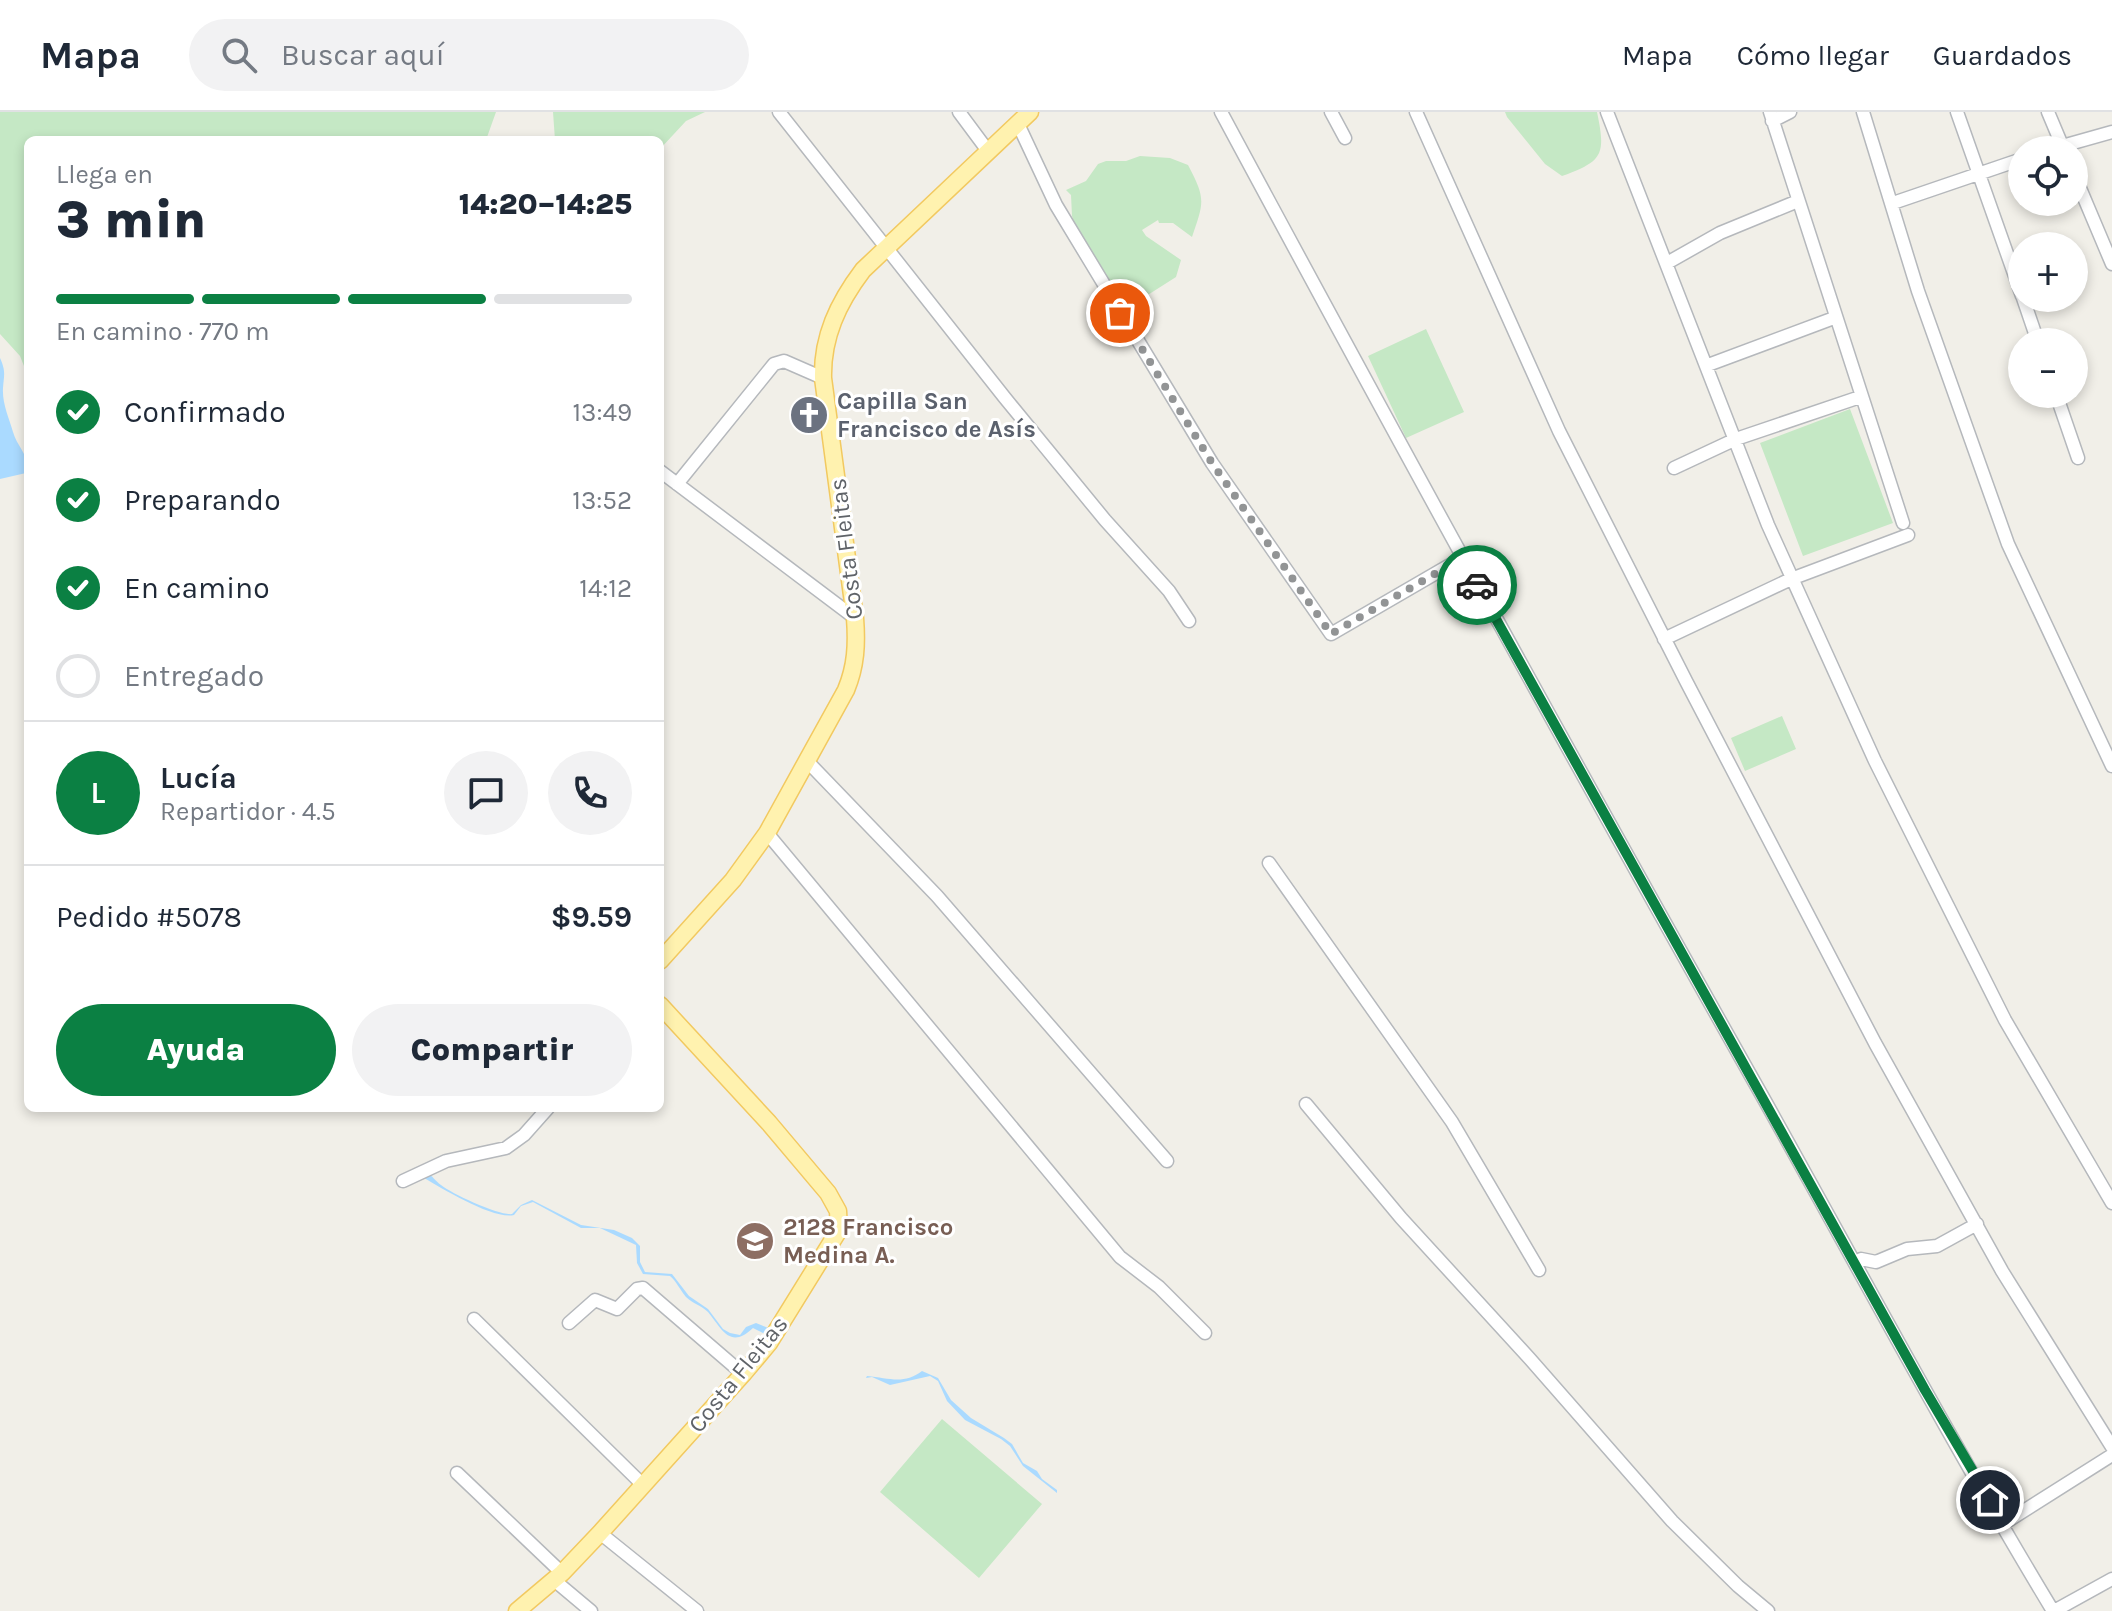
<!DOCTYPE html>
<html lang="es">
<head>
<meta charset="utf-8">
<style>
	:root { --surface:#fff; --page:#f2f2f3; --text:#1f2937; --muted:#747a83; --line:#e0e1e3; --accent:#0b8043 }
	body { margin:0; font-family:Karla,sans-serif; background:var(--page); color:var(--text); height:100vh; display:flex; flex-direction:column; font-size:30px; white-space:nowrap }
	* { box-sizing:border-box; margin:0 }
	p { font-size:26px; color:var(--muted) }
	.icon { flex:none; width:44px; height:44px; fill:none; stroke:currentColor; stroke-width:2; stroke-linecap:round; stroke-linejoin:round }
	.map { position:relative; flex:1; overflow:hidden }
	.panel { position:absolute; left:24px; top:24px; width:640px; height:976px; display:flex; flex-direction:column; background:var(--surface); border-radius:12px; box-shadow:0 4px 12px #0003 }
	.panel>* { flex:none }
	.controls { position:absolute; left:2008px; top:24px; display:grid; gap:16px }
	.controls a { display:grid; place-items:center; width:80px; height:80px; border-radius:50%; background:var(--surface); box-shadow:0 4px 12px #0003; font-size:40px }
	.pin { position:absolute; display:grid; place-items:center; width:68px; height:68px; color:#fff; margin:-34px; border:4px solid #fff; border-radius:50%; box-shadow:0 2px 8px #0007 }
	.courier { position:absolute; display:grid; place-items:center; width:80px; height:80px; margin:-40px; border:6px solid #0b8043; border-radius:50%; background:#fff; color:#222; box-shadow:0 2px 10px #0007 }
	.summary em { font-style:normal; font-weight:800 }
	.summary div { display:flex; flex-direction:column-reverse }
	.summary { display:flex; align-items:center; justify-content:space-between; height:136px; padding:0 32px }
	h1 { font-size:52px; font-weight:800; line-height:60px }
	.bar { display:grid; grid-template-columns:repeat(4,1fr); gap:12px 8px; align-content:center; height:96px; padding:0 32px }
	.bar i { height:10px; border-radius:6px; background:var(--line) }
	.bar .selected { background:var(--accent) }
	.bar p { grid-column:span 4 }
	.line { display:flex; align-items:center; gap:20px; padding:0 32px; border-top:2px solid var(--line) }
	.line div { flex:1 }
	.round { display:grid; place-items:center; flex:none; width:84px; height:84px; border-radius:42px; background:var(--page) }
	ol { padding:0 32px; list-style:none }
	li { display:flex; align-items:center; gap:24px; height:88px }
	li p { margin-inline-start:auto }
	li .icon { padding:8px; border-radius:50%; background:var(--accent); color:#fff; stroke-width:4 }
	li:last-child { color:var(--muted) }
	li i { width:44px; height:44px; border:4px solid var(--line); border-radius:50% }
	.action { display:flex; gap:16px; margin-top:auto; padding:16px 32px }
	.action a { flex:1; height:92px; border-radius:48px; background:var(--accent); color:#fff; font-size:32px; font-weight:800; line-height:92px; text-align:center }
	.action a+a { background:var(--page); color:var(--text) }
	header { display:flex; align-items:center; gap:48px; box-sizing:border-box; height:112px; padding:0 40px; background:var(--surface); border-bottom:2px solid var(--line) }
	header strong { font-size:38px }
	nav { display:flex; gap:44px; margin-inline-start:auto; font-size:28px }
	.search { width:560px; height:72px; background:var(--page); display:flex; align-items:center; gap:20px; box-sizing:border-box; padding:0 28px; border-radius:44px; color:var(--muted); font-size:30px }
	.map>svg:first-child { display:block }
	.green { fill:#c5e8c5 }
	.water { fill:#aadaff }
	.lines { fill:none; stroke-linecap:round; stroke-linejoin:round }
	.minor-casing { stroke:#b5b8bc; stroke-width:15 }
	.major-casing { stroke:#f2c960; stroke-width:19 }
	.minor { stroke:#fff; stroke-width:12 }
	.major { stroke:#fff2af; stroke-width:16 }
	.done { stroke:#929495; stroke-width:8; stroke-dasharray:0 14.4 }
	.route { stroke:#0b8043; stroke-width:10 }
	.labels { text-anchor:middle; stroke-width:6; stroke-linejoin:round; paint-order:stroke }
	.worship-label { font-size:24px; font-weight:bold; fill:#5b616d; stroke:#fff; text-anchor:start }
	.street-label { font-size:24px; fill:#5f6368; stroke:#fff }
	.education-label { font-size:24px; font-weight:bold; fill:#785e54; stroke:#fff; text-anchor:start }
</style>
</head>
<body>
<header>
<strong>Mapa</strong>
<div class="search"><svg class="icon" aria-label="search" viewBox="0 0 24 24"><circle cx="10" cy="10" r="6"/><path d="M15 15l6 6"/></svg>Buscar aquí</div>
<nav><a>Mapa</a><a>Cómo llegar</a><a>Guardados</a></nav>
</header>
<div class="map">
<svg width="2112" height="1499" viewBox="0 0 2112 1499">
	<rect width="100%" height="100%" fill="#f1efe8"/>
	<!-- green -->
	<path class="green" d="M 0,0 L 496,0 L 486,28 L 28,28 L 28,264 L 20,244 L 0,222 Z
		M 553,0 L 705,0 L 686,9 L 660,37 L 660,28 L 555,28 Z
		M 1505,0 L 1597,0 C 1606,43 1603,49 1562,64 L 1545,52 L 1507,5 Z
		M 1140,44 L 1170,46 L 1188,53 C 1206,87 1204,90 1192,125 L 1173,111 L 1159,111 L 1158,108 L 1142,118 L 1146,124 L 1181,148 L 1176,165 L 1143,186 L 1118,181 L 1097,157 L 1078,124 L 1072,104 L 1071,83 L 1066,78 L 1086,69 L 1098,52 L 1106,49 L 1126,49 Z
		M 1426,217 L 1464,300 L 1406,326 L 1368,244 Z
		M 1850,297 L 1893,411 L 1803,444 L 1760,331 Z
		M 1782,604 L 1796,637 L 1745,659 L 1731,626 Z
		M 942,1307 L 1042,1392 L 979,1466 L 880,1380 Z"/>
	<!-- water -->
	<path class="water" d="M 0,246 C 6,259 4,263 3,276 C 2,291 9,306 13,320 C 17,335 31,344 26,361 L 0,367 Z
		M 427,1061 C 433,1064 435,1069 441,1073 C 452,1082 500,1104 512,1102 L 521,1093 L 532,1088 L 581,1113 L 614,1118 L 632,1126 L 640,1134 L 640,1150 L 645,1160 L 672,1162 L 689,1184 L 708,1197 L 723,1217 L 730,1221 L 740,1223 L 746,1215 L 756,1211 L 771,1217 L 767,1223 L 753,1216 C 730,1238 722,1217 708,1200 C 701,1193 693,1192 686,1185 C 680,1178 677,1170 670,1164 L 643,1162 L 637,1151 L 636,1133 L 600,1116 L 581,1116 L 533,1090 L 521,1094 L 514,1103 C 494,1108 443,1077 424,1066 Z
		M 922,1259 L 938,1266 L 951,1288 L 971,1306 L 1004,1326 L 1012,1332 L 1023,1351 L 1037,1359 L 1042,1367 L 1057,1378 L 1057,1381 L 1023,1354 L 1010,1334 L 1001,1327 L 965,1308 L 947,1289 L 938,1269 L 930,1264 L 890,1273 L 872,1265 L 866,1266 L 867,1264 C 889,1266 904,1273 922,1259 Z"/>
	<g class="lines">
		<defs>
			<path id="minor" d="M 779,0 L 1005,286 L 1105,408 L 1169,479 L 1189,509
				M 959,0 L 988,39
				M 1221,0 C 1399,331 1580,661 1765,989 C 1860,1159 1952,1332 2053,1499
				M 1331,0 L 1345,26
				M 1416,0 L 1559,319 L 1686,569 L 1875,931 L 2002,1159 L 2112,1335
				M 1607,0 L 1768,413 L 1875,649 L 2005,908 L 2112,1091
				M 1770,0 L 1903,411
				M 1863,0 L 1918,179 L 2008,432 L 2112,654
				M 1957,0 L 2022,184
				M 2048,0 L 2064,38
				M 1772,9 L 1790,0
				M 1018,12 L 1056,93 L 1212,351 L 1331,522 L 1462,446
				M 2048,38 L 2112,20
				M 2074,62 L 2112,152
				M 1893,91 L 2022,47
				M 1667,151 L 1720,121 L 1798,89
				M 2023,186 L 2038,230
				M 1708,253 L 1834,206
				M 2056,282 L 2078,346
				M 1674,356 L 1736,327 L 1860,285
				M 660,359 L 855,506
				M 677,372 L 774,252 L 784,249 L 823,266
				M 1664,527 L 1791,467 L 1908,423
				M 807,649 L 937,784 L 1167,1049
				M 767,721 L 1120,1145 L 1159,1175 L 1205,1221
				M 1269,751 L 1452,1010 L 1539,1158
				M 1306,992 L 1401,1106 L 1530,1247 L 1672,1409 L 1738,1474 L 1768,1499
				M 403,1069 L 446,1049 L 506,1036 L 524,1023 L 548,996
				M 1855,1150 L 1861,1147 L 1876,1150 L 1907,1137 L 1937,1134 L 1977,1112
				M 474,1207 L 643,1373
				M 569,1211 L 595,1188 L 617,1197 L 637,1177 L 643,1176 L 743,1262
				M 457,1361 L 562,1461
				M 2003,1412 L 2112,1343
				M 600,1421 L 697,1499
				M 554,1468 L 591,1499
				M 2054,1499 L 2112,1467"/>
			<path id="major" d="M 660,849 L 733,768 L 767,721 L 846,578 C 856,554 857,532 855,506 L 823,266 C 822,225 838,191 863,158 L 1030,0
				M 517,1499 L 562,1461 L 600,1421 L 743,1262 L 769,1231 L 839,1118 L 838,1099 L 828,1081 L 769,1011 L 660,893"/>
		</defs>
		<!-- minor casing -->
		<use href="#minor" class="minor-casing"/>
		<!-- major casing -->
		<use href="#major" class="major-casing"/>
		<!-- minor -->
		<use href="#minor" class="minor"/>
		<!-- major -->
		<use href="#major" class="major"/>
	</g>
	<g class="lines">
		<!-- done -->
		<path class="done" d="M 1120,201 L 1212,351 L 1331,522 L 1462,446 L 1477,473"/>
		<!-- route -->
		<path class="route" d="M 1477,473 L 1925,1278 L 1990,1388"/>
	</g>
	<!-- icons -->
	<defs>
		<symbol id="church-disc" viewBox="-11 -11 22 22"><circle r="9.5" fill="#6b7280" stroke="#fff"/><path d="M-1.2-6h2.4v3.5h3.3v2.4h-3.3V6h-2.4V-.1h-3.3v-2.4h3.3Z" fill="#fff"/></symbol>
		<symbol id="school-disc" viewBox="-11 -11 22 22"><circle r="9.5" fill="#8d6e63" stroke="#fff"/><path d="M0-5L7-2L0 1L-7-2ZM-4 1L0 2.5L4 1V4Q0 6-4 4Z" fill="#fff"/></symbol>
	</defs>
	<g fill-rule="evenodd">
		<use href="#church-disc" x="787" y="281" width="44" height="44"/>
		<use href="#school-disc" x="733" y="1107" width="44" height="44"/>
	</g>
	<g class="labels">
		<!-- worship labels -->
		<g class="worship-label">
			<text x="837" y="297">Capilla San<tspan x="837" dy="28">Francisco de Asís</tspan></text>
		</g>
		<!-- street labels -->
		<g class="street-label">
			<text transform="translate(846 437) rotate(-97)" y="8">Costa Fleitas</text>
			<text transform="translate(738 1262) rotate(-51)" y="8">Costa Fleitas</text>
		</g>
		<!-- education labels -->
		<g class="education-label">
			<text x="783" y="1123">2128 Francisco<tspan x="783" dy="28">Medina A.</tspan></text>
		</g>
	</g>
</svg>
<div class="controls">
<a><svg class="icon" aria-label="locate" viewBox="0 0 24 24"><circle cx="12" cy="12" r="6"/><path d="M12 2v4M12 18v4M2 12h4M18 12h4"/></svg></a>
<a>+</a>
<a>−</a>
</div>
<div class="pin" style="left:1120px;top:201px;background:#ea580c"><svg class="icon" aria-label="bag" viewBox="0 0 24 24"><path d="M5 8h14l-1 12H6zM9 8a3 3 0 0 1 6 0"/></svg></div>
<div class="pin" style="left:1990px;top:1388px;background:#1f2937"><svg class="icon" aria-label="home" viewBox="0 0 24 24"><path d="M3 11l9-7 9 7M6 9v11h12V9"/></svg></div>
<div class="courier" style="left:1477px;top:473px"><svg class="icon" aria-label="car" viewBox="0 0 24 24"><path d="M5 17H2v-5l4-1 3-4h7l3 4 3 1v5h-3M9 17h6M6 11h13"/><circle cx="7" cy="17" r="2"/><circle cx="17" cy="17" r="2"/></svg></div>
<section class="panel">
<div class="summary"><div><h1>3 min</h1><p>Llega en</p></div><em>14:20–14:25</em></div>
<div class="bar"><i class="selected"></i><i class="selected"></i><i class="selected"></i><i></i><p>En camino · 770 m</p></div>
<ol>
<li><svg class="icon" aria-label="check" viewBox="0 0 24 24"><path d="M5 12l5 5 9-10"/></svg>Confirmado<p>13:49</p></li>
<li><svg class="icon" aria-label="check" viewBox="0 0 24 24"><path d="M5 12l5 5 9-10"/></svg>Preparando<p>13:52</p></li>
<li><svg class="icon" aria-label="check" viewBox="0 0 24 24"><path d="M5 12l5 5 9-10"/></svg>En camino<p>14:12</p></li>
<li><i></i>Entregado</li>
</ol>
<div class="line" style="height:144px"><b class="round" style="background:var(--accent);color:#fff">L</b><div><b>Lucía</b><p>Repartidor · 4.5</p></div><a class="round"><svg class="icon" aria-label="chat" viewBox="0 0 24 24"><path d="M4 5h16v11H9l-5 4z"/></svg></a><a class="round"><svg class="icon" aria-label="phone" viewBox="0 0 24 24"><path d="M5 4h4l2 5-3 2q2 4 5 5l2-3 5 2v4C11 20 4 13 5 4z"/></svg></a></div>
<div class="line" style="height:104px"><div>Pedido #5078</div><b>$9.59</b></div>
<div class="action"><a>Ayuda</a><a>Compartir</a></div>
</section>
</div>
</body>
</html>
